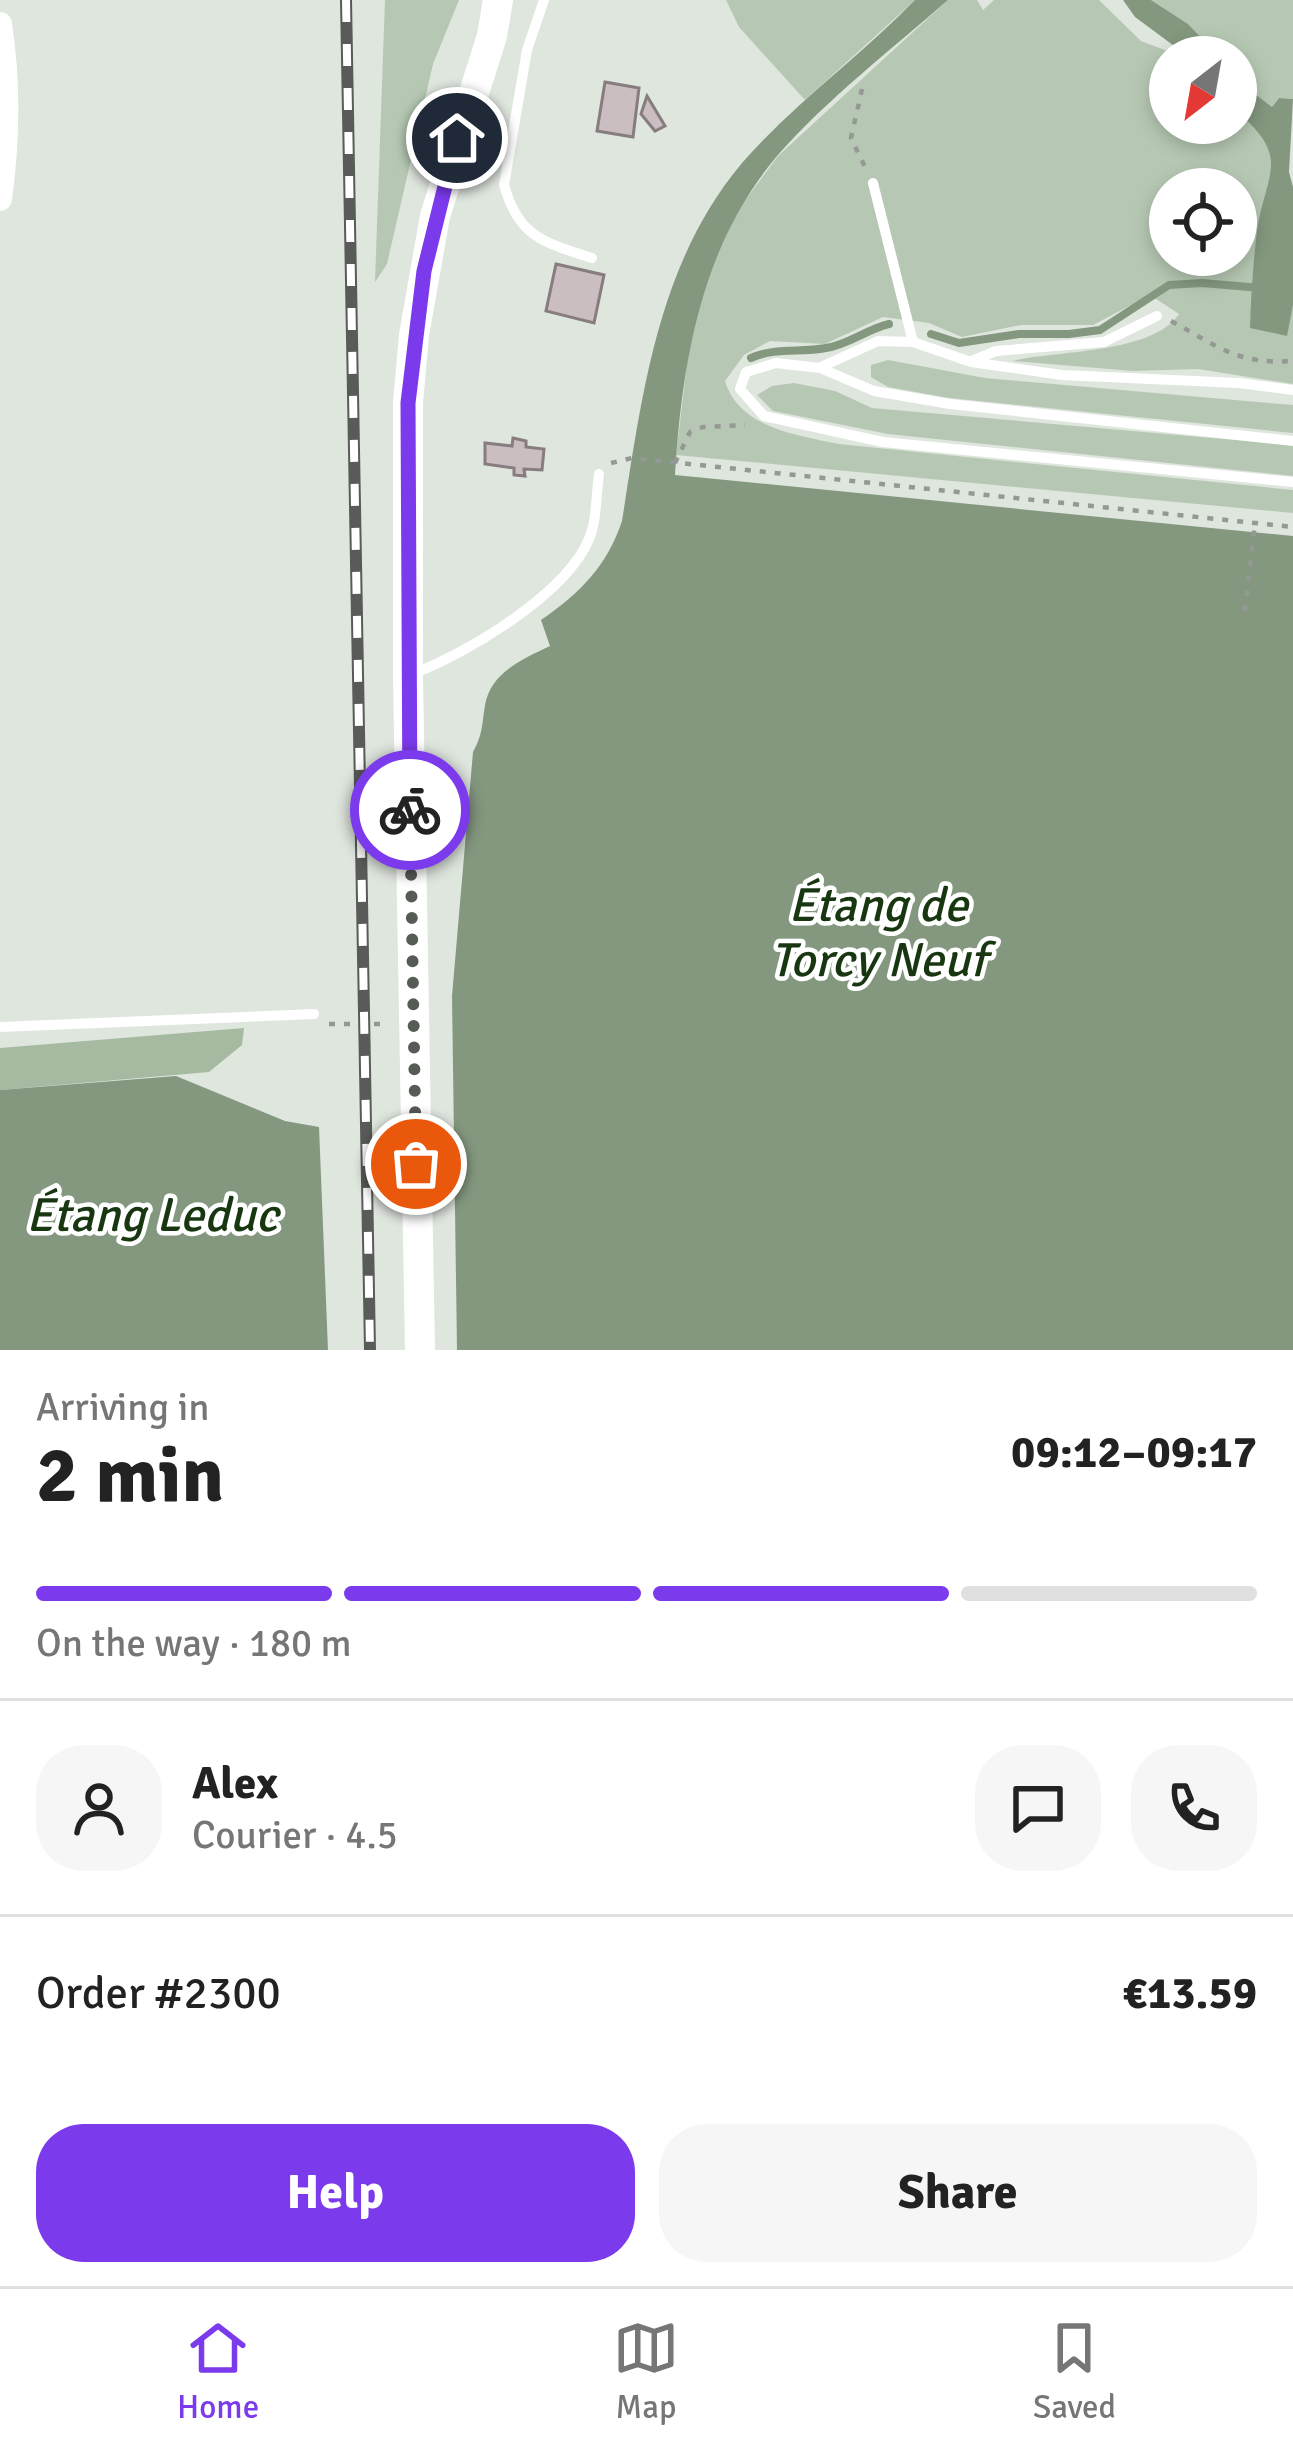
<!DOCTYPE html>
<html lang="en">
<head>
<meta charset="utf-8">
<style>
	:root { --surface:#fff; --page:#f6f6f6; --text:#222; --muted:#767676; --line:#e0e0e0; --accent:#7c3aed }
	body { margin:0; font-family:Signika,sans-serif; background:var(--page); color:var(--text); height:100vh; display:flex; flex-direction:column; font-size:45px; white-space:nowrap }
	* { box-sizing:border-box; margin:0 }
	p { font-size:39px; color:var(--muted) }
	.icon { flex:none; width:66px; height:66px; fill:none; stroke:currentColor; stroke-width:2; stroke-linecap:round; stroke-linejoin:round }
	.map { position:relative; height:1350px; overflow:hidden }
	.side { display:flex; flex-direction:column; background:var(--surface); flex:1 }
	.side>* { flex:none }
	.needle { width:78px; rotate:211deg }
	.tools { position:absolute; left:1149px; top:36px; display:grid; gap:24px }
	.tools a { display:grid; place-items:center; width:108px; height:108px; border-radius:50%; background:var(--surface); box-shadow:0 6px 18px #0003; font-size:60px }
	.pin { position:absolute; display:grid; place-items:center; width:102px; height:102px; color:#fff; margin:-51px; border:6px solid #fff; border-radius:50%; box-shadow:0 3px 12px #0007 }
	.courier { position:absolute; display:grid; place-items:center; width:120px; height:120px; margin:-60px; border:9px solid #7c3aed; border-radius:50%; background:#fff; color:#222; box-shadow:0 3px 15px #0007 }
	.headline em { font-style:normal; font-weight:700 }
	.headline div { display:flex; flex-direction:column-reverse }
	.headline { display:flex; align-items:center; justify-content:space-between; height:204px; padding:0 36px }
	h1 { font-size:78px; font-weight:700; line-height:90px }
	.bar { display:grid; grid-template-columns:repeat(4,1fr); gap:18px 12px; align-content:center; height:144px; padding:0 36px }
	.bar i { height:15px; border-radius:9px; background:var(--line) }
	.bar .current { background:var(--accent) }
	.bar p { grid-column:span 4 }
	.line { display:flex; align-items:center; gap:30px; padding:0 36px; border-top:3px solid var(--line) }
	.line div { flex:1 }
	.round { display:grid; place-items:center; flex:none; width:126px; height:126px; border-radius:48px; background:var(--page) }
	.cta { display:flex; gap:24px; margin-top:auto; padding:24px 36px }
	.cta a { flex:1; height:138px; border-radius:48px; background:var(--accent); color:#fff; font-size:48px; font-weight:700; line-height:138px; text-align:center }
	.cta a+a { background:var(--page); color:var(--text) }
	.menu { display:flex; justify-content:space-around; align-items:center; height:168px; border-top:3px solid var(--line); background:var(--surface); font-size:33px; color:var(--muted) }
	.menu a { display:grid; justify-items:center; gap:6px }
	.menu .current { color:var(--accent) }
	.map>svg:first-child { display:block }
	.green { fill:#b6c8b3; fill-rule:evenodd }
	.forest { fill:#a5baa0 }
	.water { fill:#84987f }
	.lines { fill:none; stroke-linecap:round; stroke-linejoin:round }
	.stream { stroke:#84987f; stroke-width:8 }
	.building { fill:#cabec1; stroke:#877c7e; stroke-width:3 }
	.path { stroke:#949993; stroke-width:4.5; stroke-dasharray:6 9; stroke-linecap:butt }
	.service { stroke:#fff; stroke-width:10 }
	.tertiary { stroke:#fff; stroke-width:24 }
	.secondary { stroke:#fff; stroke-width:30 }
	.rail-casing { stroke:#585b57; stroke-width:12 }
	.rail { stroke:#fff; stroke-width:8; stroke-dasharray:22; stroke-linecap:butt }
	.done { stroke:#575b56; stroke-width:12; stroke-dasharray:0 21.6 }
	.route { stroke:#7c3aed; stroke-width:15 }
	.labels { text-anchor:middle; stroke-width:9; stroke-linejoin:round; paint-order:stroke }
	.water-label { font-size:48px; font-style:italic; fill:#183711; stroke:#fff }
</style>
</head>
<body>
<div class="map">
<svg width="1293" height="1350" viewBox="0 0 1293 1350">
	<rect width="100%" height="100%" fill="#dfe6de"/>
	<!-- green -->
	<path class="green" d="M 385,0 L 459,0 L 433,64 L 387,264 L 375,282 Z
		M 726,0 L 915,0 L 805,100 L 739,27 Z
		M 948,0 L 977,0 L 983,10 L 994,0 L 1099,0 L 1141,41 L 1183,57 L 1170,57 L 1170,123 L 1236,123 L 1236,111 L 1261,131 L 1269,151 L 1273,179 L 1265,202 L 1286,336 L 1293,305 L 1293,384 L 1198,369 L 1133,371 L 1012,361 C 1058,350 1152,354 1179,314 L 1150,295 L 1093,325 L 1021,325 L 962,337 L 929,323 L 883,317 L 825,344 L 770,341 L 744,355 L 725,381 C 739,428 797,435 839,444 L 1293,490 L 1293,513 L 676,455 L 690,339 L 709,274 L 738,210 L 778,156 ZM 1170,189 L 1236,189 L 1236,255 L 1170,255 Z
		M 1151,0 L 1293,0 L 1293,99 L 1279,98 L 1272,107 L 1236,79 L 1236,57 L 1220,57 L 1188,24 Z
		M 888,360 L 985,378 L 1293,405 L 1293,433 L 949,398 L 888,387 L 871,377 L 871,365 Z
		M 794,383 L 835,391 L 872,408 L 1293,445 L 1293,476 L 888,434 L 773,411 L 757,395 L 772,386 Z"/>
	<!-- forest -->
	<path class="forest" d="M 244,1028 L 242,1045 L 209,1072 L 0,1090 L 0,1048 Z"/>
	<!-- water -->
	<path class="water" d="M 915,0 L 948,0 C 891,50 827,99 777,156 C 701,246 682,362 675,475 L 1293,536 L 1293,1350 L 457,1350 L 452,996 L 473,752 C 483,734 482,724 485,705 C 491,672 523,659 550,646 L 541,620 C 580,593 607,566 622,521 C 642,396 657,264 742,163 C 794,103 860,57 915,0 Z
		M 1123,0 L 1151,0 L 1188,24 L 1220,57 L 1189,57 L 1135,17 Z
		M 1236,79 L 1272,107 L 1279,98 L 1293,99 L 1289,172 L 1293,187 L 1293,305 L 1287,336 L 1250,328 C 1251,296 1253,264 1257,231 C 1266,173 1292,157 1236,111 Z
		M 176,1076 L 285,1121 L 319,1127 L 328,1350 L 0,1350 L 0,1090 Z"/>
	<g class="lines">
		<!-- stream -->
		<path class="stream" d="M 931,334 L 959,343 L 1019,334 L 1069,334 L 1100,330 L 1169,285 L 1202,283 L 1261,288
			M 751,358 C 776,347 799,353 826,348 C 848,345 867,329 889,324"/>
	</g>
	<!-- building -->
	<path class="building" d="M 605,82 L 639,88 L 633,137 L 597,131 Z
		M 647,96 L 665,126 L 655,131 L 641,114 Z
		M 556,264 L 604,275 L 594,323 L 546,311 Z
		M 513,438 L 526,441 L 526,447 L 544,449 L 542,470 L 524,469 L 525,476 L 514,475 L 514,468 L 485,464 L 485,443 L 512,446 Z"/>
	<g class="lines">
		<!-- path -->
		<path class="path" d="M 862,89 L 851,138 L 866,169
			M 1171,321 C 1218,346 1237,365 1293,361
			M 611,463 L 632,458 L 1293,527
			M 675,463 L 690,432 L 703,427 L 745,425
			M 1245,611 L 1255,523
			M 329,1024 L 389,1024"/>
		<!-- service -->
		<path class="service" d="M 544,0 L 527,50 L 504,185 C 519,238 544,242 592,258
			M 873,183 L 913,342
			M 974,360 L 996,351 L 1104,342 L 1157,316
			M 821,367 L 878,341 L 913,342 L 971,362 L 1062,375 L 1239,383 L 1293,390
			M 1293,441 L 950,404 L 874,391 L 820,368 L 776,363 L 746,372 L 740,389 L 764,416 L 883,442 L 1293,482
			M 415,673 C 469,652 566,594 589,539 C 597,520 596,495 599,474
			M 0,1027 L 314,1014"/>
		<!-- tertiary -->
		<path class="tertiary" d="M 0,24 C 9,82 8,140 0,199"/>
		<!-- secondary -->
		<path class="secondary" d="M 420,1350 L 408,676 L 408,403 L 414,335 L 435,216 L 492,36 L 498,0"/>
		<defs>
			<path id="rail" d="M 346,0 L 370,1350"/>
		</defs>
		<!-- rail casing -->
		<use href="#rail" class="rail-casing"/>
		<!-- rail -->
		<use href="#rail" class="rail"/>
	</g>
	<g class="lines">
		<!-- done -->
		<path class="done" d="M 410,810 L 416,1164"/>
		<!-- route -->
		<path class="route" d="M 410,810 L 408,403 L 424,271 L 457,138"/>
	</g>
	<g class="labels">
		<!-- water labels -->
		<g class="water-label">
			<text x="878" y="921">Étang de<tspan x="878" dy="55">Torcy Neuf</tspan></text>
			<text x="152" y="1231">Étang Leduc</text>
		</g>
	</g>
</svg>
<div class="tools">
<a><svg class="needle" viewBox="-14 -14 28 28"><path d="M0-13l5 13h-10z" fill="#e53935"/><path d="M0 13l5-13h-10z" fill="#767676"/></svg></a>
<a><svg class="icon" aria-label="locate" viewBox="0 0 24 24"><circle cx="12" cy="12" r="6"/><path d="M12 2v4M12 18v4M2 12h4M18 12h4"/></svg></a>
</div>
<div class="pin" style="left:416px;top:1164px;background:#ea580c"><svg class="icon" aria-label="bag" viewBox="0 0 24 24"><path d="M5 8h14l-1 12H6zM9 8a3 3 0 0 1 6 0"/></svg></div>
<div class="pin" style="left:457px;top:138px;background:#1f2937"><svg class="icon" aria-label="home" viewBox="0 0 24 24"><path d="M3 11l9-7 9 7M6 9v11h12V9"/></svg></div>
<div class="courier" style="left:410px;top:810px"><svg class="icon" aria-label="bike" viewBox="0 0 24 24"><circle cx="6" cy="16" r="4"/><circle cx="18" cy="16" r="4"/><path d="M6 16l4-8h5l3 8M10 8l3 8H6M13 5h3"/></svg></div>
</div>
<section class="side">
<div class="headline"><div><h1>2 min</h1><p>Arriving in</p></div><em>09:12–09:17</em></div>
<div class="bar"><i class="current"></i><i class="current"></i><i class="current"></i><i></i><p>On the way · 180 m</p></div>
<div class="line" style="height:216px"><a class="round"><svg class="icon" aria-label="person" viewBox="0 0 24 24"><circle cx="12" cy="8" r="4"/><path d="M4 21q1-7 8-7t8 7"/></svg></a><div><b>Alex</b><p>Courier · 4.5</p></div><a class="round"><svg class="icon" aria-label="chat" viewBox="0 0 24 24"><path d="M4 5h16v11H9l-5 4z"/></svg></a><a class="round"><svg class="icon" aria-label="phone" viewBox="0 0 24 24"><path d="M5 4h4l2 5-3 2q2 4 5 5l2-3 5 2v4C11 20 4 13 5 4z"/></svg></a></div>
<div class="line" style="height:156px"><div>Order #2300</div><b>€13.59</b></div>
<div class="cta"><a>Help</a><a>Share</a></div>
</section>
<nav class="menu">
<a class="current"><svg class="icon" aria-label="home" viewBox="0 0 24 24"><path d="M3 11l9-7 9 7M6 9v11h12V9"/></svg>Home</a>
<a><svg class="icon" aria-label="map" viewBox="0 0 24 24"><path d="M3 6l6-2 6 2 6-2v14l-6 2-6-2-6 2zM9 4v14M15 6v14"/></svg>Map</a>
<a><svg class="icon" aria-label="saved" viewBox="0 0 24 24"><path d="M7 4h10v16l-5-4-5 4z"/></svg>Saved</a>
</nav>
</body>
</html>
